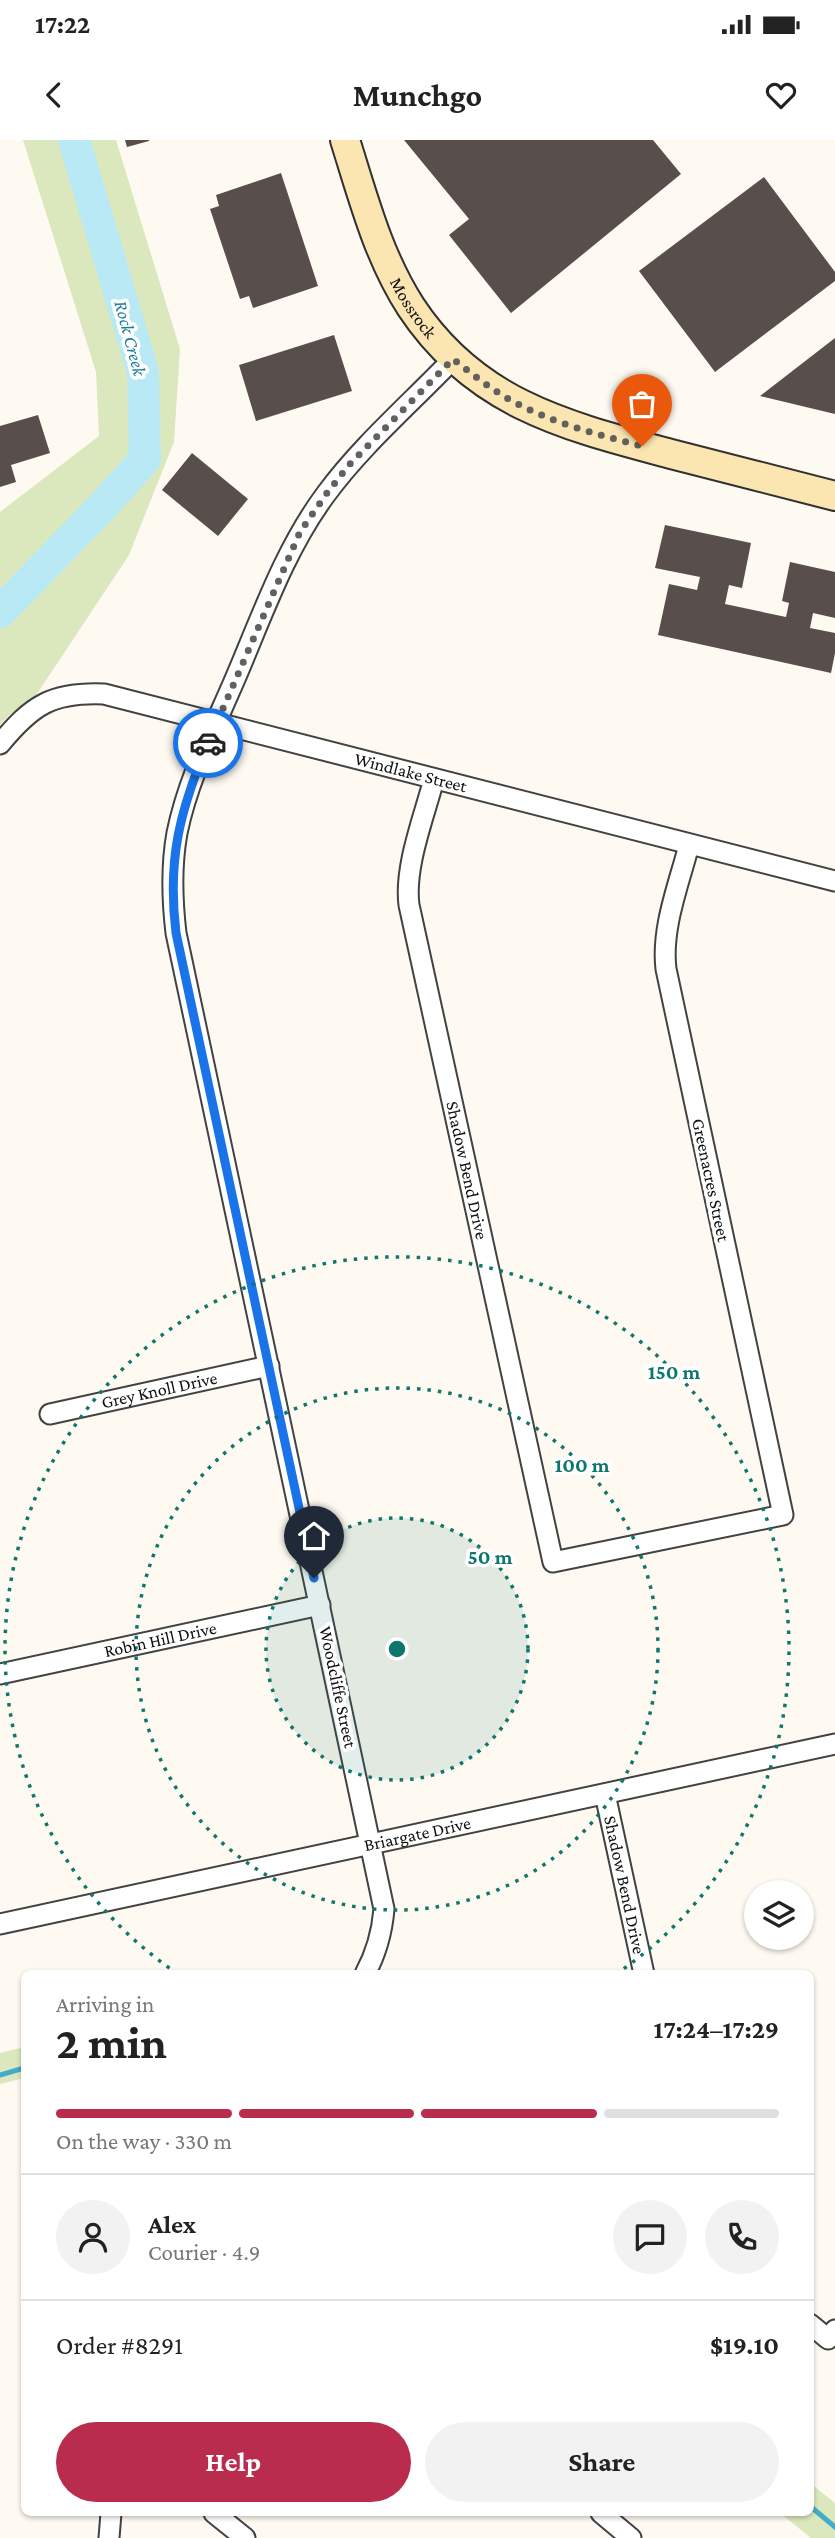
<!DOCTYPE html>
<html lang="en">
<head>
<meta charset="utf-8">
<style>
	:root { --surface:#fff; --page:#f2f2f2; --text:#222; --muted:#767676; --line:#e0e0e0; --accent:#ba2c4e }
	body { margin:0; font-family:"Crimson Pro",serif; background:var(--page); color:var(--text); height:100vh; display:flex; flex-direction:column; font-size:26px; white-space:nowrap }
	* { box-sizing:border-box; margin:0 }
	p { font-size:23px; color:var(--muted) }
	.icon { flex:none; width:38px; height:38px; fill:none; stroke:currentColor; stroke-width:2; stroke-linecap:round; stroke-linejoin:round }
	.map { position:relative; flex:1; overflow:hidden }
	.details { position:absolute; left:21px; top:1830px; width:793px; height:546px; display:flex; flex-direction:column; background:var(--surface); border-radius:10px; box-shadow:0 2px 5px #0004 }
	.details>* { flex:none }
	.buttons { position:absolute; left:744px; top:1740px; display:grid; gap:14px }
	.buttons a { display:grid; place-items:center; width:70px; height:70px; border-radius:50%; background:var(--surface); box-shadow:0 2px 5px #0004; font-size:35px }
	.pin { position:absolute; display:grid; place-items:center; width:60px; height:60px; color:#fff; margin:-72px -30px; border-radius:50% 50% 50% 0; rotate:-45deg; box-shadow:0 0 7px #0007 }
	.pin .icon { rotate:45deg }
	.courier { position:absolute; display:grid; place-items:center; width:70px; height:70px; margin:-35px; border:5px solid #1a73e8; border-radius:50%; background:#fff; color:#222; box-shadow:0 2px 9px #0007 }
	.summary em { font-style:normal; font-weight:700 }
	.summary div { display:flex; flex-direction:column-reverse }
	.summary { display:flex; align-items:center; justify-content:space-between; height:119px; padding:0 35px }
	h1 { font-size:46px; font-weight:700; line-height:52px }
	.bar { display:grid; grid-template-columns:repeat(4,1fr); gap:10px 7px; align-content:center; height:84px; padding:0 35px }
	.bar i { height:9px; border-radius:5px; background:var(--line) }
	.bar .current { background:var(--accent) }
	.bar p { grid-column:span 4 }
	.line { display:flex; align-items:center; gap:18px; padding:0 35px; border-top:2px solid var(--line) }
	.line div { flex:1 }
	.round { display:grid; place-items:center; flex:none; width:74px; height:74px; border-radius:37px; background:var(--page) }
	.cta { display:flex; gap:14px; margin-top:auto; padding:14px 35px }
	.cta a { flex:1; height:80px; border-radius:42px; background:var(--accent); color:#fff; font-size:28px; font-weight:700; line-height:80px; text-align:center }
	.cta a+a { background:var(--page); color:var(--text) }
	.status { display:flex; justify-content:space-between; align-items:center; height:49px; padding:0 35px; background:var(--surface); direction:ltr }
	.status svg { height:19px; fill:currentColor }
	header { display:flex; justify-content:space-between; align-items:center; height:91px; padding:0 35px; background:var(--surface); font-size:32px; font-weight:700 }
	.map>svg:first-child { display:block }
	.green { fill:#dbe8bd }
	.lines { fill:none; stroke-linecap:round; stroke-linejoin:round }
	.stream { stroke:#43acc8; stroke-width:5 }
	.river { stroke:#b9e9f4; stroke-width:32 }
	.building { fill:#584e4c }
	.street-casing { stroke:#424242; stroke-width:23 }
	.secondary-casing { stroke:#313131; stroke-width:32 }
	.street { stroke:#fff; stroke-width:19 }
	.secondary { stroke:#fbe5b0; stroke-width:28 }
	.done { stroke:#63615e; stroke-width:7; stroke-dasharray:0 12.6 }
	.route { stroke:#1a73e8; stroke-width:9 }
	.ring { fill:none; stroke:#0f766e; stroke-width:3.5; stroke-dasharray:3.5 7 }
	.labels { text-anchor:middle; stroke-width:7; stroke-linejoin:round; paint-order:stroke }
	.street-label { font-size:18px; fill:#0f0f0f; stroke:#fff }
	.water-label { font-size:19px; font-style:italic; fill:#1d7d9d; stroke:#fff }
	.centre { fill:#0f766e; stroke:#fff; stroke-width:3.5 }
	.ring-label { font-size:21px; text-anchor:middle; font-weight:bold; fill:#0f766e; stroke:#fff; stroke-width:7; stroke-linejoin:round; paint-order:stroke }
</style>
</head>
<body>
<div class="status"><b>17:22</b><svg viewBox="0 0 49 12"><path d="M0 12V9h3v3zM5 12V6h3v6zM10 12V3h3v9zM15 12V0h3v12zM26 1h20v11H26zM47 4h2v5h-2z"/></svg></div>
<header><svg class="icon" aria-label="back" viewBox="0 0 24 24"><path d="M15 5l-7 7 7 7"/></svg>Munchgo<svg class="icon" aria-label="heart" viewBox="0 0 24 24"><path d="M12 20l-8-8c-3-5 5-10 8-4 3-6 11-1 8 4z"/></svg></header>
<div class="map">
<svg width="835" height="2398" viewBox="0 0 835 2398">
	<rect width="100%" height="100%" fill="#fefaf2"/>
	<!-- green -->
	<path class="green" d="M 23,0 L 116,0 L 180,209 L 174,302 L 129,415 L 33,560 L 8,576 L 0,585 L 0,372 L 99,296 L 96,232 Z
		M 24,1907 L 24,1938 L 0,1944 L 0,1913 Z
		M 810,2343 L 835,2363 L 835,2398 L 811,2398 L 780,2373 L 810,2373 Z"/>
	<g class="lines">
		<!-- stream -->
		<path class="stream" d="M 0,1935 L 24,1928
			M 810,2366 L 835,2387"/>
		<!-- river -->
		<path class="river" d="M 0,472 L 101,368 L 145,319 L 143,232 L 74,0"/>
	</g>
	<!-- building -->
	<path class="building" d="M 125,0 L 149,0 L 149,1 L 127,7 Z
		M 404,0 L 653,0 L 681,34 L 511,173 L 449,95 L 469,79 Z
		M 281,33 L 318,146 L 253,168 L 249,156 L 240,159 L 210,69 L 219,66 L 216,55 Z
		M 764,37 L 835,132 L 835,141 L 715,232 L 639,131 Z
		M 334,195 L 352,251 L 256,281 L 239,225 Z
		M 835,198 L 835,274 L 760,256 Z
		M 38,275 L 50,313 L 11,325 L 16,342 L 0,347 L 0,286 Z
		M 192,313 L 248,359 L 218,396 L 162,350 Z
		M 665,385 L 751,403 L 742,448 L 729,445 L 725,464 L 786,477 L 789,463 L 782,461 L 790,422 L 835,432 L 835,478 L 813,473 L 810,488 L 835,493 L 835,513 L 831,533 L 658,495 L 669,444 L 697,450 L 700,437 L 655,428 Z"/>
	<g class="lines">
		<defs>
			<g id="street">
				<path id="s1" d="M 0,604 C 32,565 52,552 104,554 L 835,741"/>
				<path id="s2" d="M 434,639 C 424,677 404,727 409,765 L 553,1422 L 783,1375 L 666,829 C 661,788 679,744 689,705"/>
				<path id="s3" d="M 50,1274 L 269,1226"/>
				<path id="s4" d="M 0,1534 L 320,1465"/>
				<path id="s5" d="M 605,1654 L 644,1834"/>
				<path id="s6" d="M 0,1784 L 835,1604"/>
				<path d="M 365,1834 C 377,1812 382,1793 384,1769 L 176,793 C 172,759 171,726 177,693 C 188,639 214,588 235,539 C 262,476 285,409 326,354 C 362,305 411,263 453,219"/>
				<path d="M 810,2184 L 828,2199 L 835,2190"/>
				<path d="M 214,2373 L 245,2398"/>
				<path d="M 601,2373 L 631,2398"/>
				<path d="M 109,2398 L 111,2373"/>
			</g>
			<g id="secondary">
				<path id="s7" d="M 345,0 C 363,57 378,116 411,167 C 475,264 566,286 671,314 C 726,328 780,342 835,356"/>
			</g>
		</defs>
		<!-- street casing -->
		<use href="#street" class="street-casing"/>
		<!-- secondary casing -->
		<use href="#secondary" class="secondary-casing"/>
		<!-- street -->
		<use href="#street" class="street"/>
		<!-- secondary -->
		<use href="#secondary" class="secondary"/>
	</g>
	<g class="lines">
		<!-- done -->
		<path class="done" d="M 208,603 L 300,392 L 327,353 L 349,325 L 453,219 C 470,232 487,246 505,257 C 548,282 595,294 642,306"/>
		<!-- route -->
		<path class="route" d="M 208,603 C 180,670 167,719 176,793 L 314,1438"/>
	</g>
	<!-- distance rings -->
	<circle cx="397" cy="1509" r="131" fill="#0f766e" fill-opacity=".12"/>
	<g class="ring">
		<circle cx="397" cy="1509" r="131"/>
		<circle cx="397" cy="1509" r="261"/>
		<path d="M178 1834A392 392 0 1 1 616 1834"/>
	</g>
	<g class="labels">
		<!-- street labels -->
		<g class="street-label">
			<text dy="6" stroke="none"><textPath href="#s7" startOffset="182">Mossrock</textPath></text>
			<text dy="6" stroke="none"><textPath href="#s1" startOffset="438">Windlake Street</textPath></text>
			<text dy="6" stroke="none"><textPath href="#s2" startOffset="401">Shadow Bend Drive</textPath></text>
			<text transform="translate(711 1040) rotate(78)" y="6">Greenacres Street</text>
			<text dy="6" stroke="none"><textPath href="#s3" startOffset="112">Grey Knoll Drive</textPath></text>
			<text dy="6" stroke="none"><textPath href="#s4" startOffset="164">Robin Hill Drive</textPath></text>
			<text transform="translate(338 1547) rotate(78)" y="6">Woodcliffe Street</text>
			<text dy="6" stroke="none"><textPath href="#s6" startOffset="427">Briargate Drive</textPath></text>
			<text dy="6" stroke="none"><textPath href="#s5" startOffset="93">Shadow Bend Drive</textPath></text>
		</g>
		<!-- water labels -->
		<g class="water-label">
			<text transform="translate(131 198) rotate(75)" y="7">Rock Creek</text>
		</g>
	</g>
	<circle cx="397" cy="1509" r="10" class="centre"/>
	<g class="ring-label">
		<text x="674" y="1239">150 m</text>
		<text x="582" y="1332">100 m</text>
		<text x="490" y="1424">50 m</text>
	</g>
</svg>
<div class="buttons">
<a><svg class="icon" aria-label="layers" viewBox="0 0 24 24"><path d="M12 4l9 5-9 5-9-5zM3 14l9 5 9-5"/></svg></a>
</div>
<div class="pin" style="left:642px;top:306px;background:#ea580c"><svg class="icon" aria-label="bag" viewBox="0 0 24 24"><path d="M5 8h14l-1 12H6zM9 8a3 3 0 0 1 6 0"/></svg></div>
<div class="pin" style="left:314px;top:1438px;background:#1f2937"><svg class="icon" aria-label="home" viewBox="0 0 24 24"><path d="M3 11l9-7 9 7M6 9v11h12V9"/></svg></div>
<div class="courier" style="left:208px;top:603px"><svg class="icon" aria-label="car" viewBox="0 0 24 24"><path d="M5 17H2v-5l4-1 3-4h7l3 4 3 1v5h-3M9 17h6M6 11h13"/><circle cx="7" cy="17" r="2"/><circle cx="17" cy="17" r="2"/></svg></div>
<section class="details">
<div class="summary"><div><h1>2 min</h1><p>Arriving in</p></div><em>17:24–17:29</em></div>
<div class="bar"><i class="current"></i><i class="current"></i><i class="current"></i><i></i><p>On the way · 330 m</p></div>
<div class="line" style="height:126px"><a class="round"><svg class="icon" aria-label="person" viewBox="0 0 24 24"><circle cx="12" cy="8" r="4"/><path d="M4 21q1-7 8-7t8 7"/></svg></a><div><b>Alex</b><p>Courier · 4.9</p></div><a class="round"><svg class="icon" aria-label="chat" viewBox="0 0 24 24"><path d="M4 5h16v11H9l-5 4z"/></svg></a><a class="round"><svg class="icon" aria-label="phone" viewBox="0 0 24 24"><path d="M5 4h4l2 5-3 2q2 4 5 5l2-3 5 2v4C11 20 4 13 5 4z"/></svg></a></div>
<div class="line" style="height:91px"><div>Order #8291</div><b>$19.10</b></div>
<div class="cta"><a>Help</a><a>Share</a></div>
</section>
</div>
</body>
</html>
